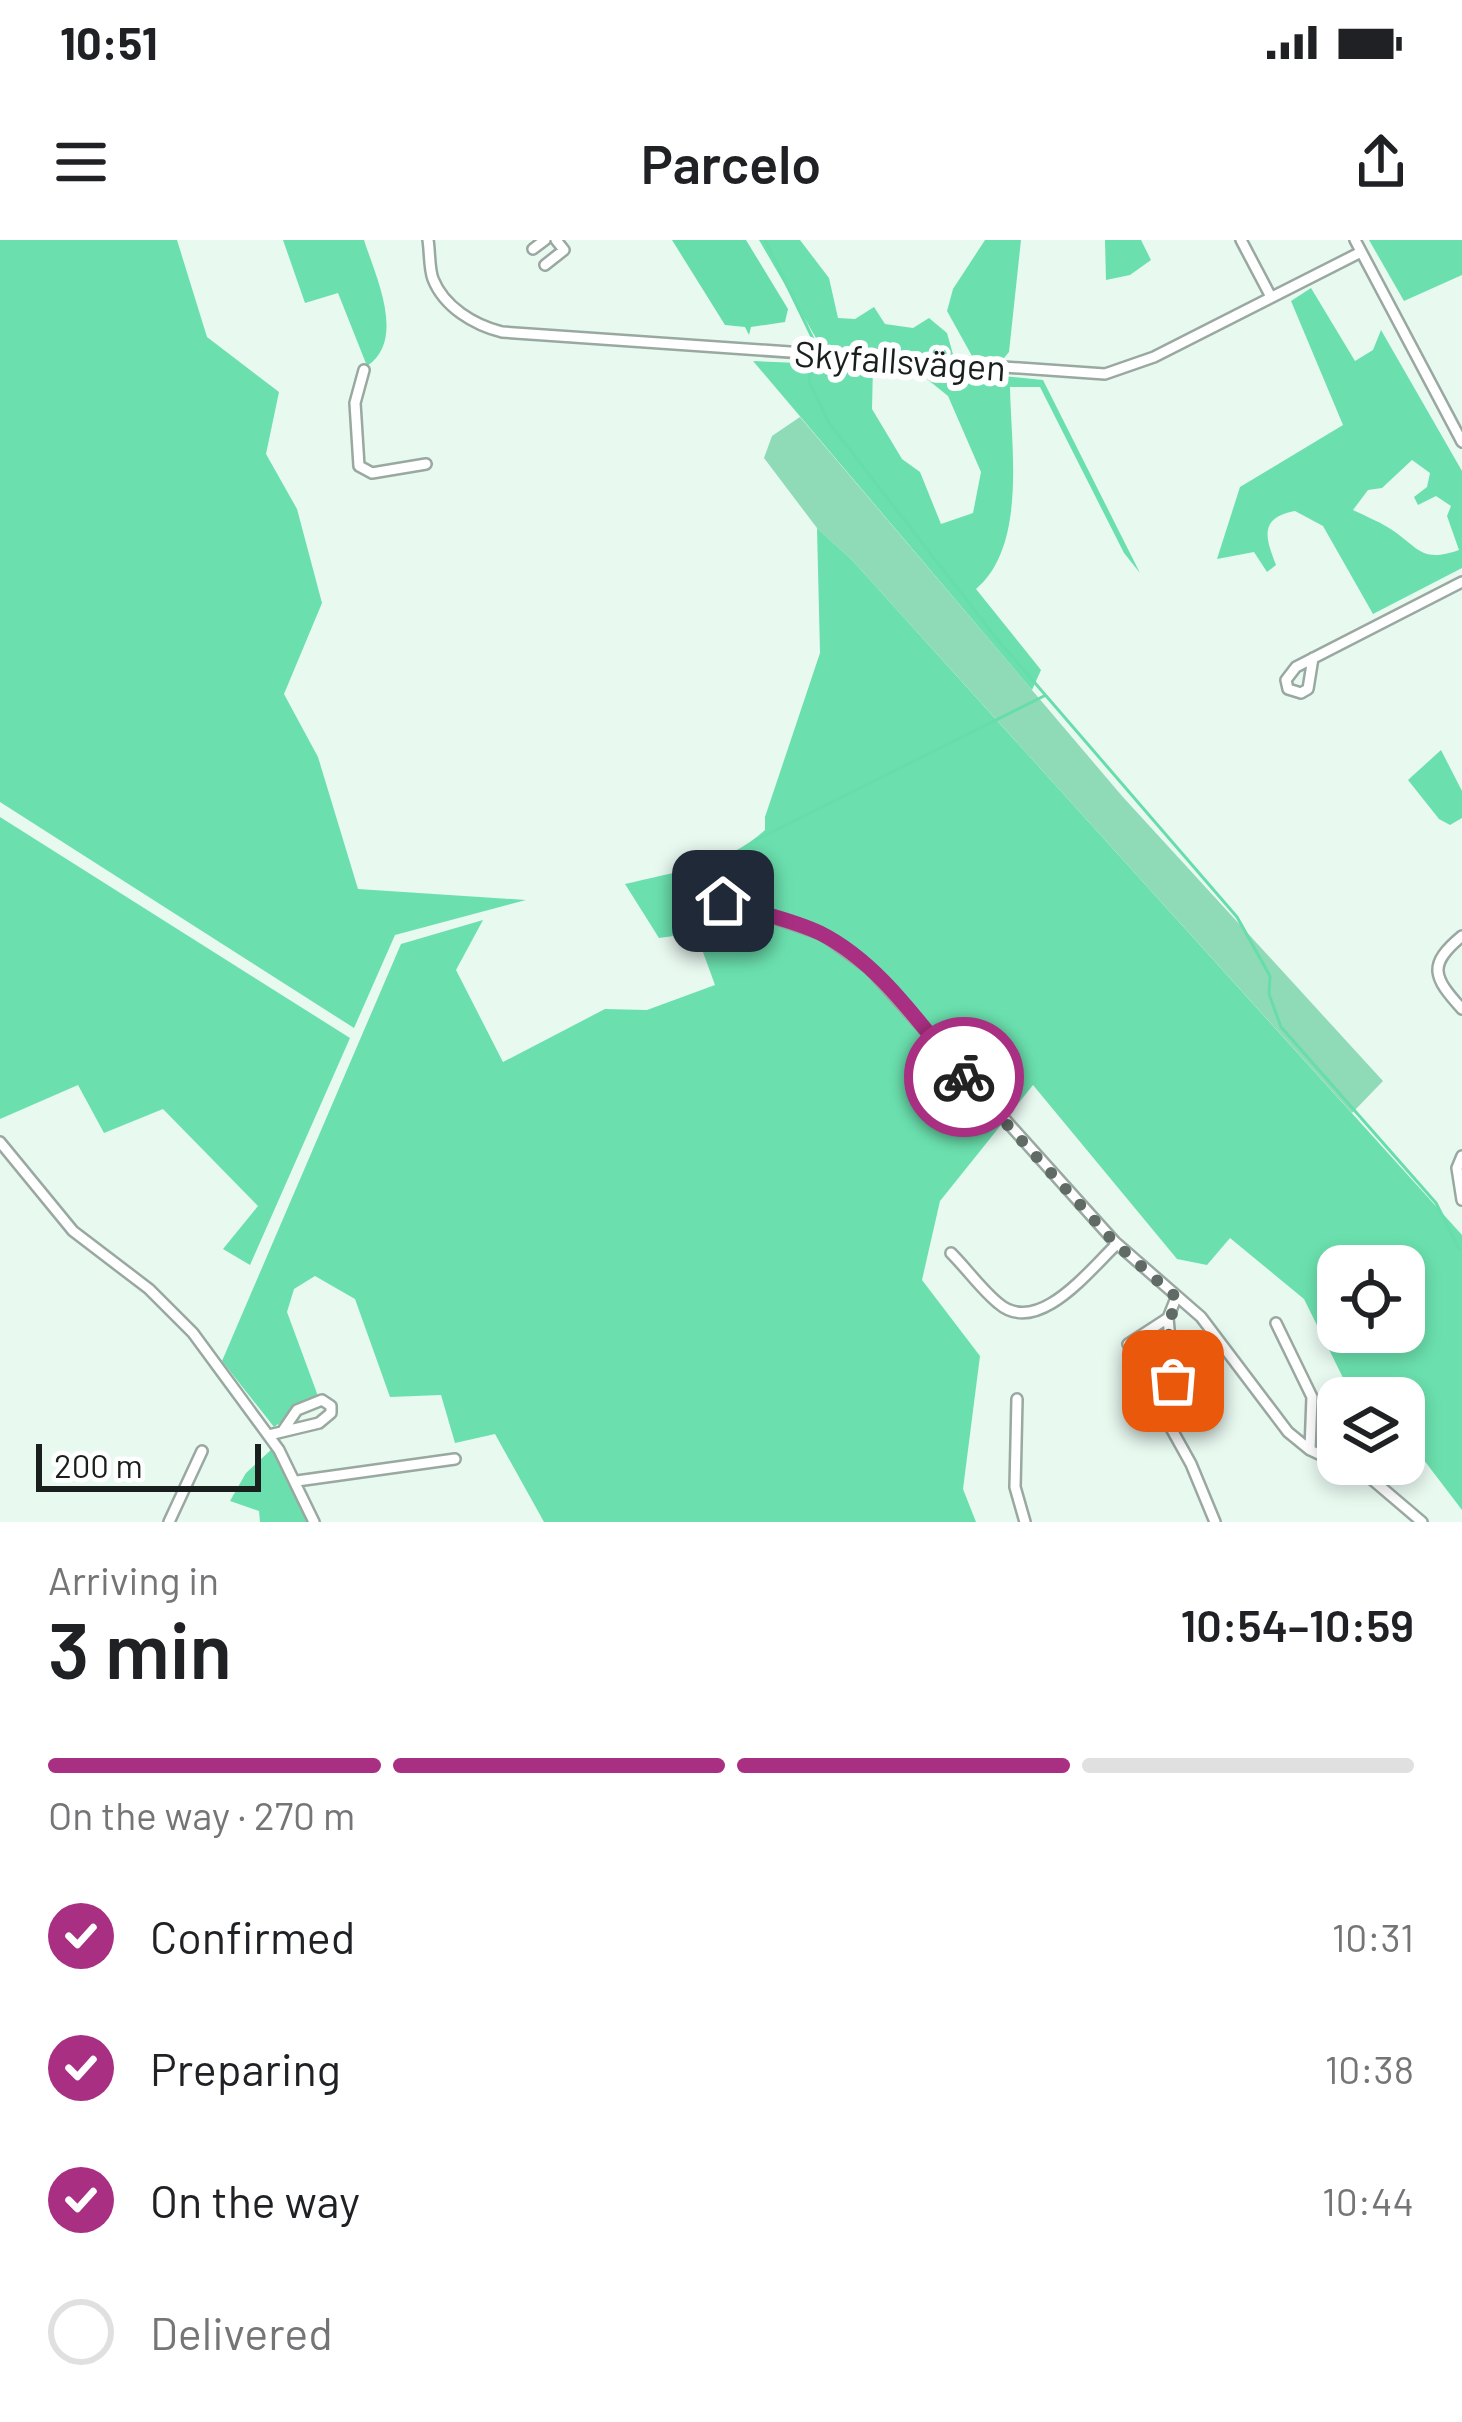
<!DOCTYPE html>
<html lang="en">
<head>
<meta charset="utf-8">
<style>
	:root { --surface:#fff; --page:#f2f2f2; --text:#202124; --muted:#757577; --line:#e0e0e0; --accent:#a92f82 }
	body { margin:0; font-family:Barlow,sans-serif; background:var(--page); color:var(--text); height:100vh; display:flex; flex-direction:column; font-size:45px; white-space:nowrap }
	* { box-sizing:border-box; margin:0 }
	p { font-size:39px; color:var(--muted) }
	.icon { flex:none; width:66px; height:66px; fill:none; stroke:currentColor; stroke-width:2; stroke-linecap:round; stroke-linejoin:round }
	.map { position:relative; height:1282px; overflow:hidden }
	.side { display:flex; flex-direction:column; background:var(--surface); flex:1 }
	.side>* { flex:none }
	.fabs { position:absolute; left:1317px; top:1005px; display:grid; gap:24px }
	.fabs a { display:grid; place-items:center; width:108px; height:108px; border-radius:24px; background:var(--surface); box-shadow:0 6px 18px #0003; font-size:60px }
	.scale { position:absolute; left:36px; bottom:30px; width:225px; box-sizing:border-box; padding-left:12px; border:6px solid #191f1c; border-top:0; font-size:33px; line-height:42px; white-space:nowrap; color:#191f1c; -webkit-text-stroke:9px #fff; paint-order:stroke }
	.pin { position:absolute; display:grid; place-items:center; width:102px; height:102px; color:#fff; margin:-51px; border-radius:24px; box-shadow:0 6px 18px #0006 }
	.courier { position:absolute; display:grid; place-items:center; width:120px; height:120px; margin:-60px; border:9px solid #a92f82; border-radius:50%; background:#fff; color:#222; box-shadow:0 3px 15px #0007 }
	.summary em { font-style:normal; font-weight:600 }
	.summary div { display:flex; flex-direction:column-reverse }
	.summary { display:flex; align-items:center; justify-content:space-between; height:204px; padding:0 48px }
	h1 { font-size:78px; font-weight:600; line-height:90px }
	.bar { display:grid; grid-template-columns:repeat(4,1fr); gap:18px 12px; align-content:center; height:144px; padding:0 48px }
	.bar i { height:15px; border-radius:9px; background:var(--line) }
	.bar .on { background:var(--accent) }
	.bar p { grid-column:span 4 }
	ol { padding:0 48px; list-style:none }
	li { display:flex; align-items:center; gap:36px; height:132px }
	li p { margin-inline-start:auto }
	li .icon { padding:12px; border-radius:50%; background:var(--accent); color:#fff; stroke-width:4 }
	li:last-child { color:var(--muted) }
	li i { width:66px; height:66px; border:6px solid var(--line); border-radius:50% }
	.status { display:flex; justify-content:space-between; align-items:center; height:84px; padding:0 60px; background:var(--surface); direction:ltr }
	.status svg { height:33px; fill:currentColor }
	header { display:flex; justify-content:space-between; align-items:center; height:156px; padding:0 48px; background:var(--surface); font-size:54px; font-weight:600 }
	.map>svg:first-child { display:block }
	.green { fill:#8fdab7 }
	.forest { fill:#6be0ae; fill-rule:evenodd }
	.water { fill:#68ddac }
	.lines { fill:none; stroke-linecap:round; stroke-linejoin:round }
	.stream { stroke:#68ddac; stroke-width:3 }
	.minor-casing { stroke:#99a9a1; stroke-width:14 }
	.minor { stroke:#fff; stroke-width:9 }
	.done { stroke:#616b66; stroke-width:12; stroke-dasharray:0 21.6 }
	.route { stroke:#a92f82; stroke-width:15 }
	.labels { text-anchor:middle; stroke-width:12; stroke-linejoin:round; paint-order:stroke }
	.street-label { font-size:36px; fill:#191f1c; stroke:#fff }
</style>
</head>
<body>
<div class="status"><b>10:51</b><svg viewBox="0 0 49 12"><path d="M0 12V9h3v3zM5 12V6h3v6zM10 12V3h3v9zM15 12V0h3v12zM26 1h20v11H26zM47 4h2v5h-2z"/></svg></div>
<header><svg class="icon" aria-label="menu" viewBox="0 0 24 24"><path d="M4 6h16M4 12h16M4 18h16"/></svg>Parcelo<svg class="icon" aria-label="share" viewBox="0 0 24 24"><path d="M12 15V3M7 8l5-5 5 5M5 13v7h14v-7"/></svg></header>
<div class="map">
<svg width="1462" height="1282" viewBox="0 0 1462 1282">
	<rect width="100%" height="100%" fill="#e8f9f0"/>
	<!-- green -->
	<path class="green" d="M 800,177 L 1122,556 L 1383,841 L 1352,873 L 852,320 L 817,288 L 764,218 L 772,196 Z"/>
	<!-- forest -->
	<path class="forest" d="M 0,0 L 177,0 L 207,97 L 279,152 L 266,214 L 297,269 L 322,363 L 284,454 L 318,517 L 358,649 L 526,660 L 395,695 L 354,788 L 0,562 Z
		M 283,0 L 364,0 C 375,35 407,100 367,126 L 338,53 L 305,63 Z
		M 759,0 L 800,0 L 829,38 L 838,78 L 855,79 L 874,67 L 885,84 L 913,88 L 929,78 L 947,93 L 954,118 L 823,110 Z
		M 985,0 L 1021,0 L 1009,112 L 1004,118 L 972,116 L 947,71 L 953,49 Z
		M 1105,0 L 1141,0 L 1151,20 L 1130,35 L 1106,40 Z
		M 1369,0 L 1462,0 L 1462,35 L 1404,61 Z
		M 1311,48 L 1355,121 L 1373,110 L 1381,90 L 1462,231 L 1462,328 L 1373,374 L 1323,286 L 1295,271 C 1259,278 1265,297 1276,325 L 1267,332 L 1254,312 L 1217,319 L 1240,247 L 1343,185 L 1291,61 ZM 1412,220 L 1430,233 L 1427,247 L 1414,257 L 1418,265 L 1436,256 L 1451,266 L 1447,276 L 1459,310 C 1420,324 1418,306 1389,288 C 1378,281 1365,276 1353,270 L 1368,250 L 1382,248 Z
		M 753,121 L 873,126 L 872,169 L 902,219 L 920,232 L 941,284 L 973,273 L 981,232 L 948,156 L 912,127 L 1043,140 L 1140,333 L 1124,313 L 1040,147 L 1010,147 C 1011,207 1027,306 976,349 L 1041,430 L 1032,450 Z
		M 817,288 L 852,320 L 1462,995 L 1462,1270 L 1404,1194 L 1404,1158 L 1353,1158 L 1304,1059 L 1230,998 L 1207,1025 L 1177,1019 L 1033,845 L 940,961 L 922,1040 L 980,1116 L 963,1249 L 976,1282 L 544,1282 L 495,1194 L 455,1203 L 441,1155 L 390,1157 L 355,1059 L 315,1036 L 294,1049 L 287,1072 L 318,1156 L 274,1187 L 222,1121 L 401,704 L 483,680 L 456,730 L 503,822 L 605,769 L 647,770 L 715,745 L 696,693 L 659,698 L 625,644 C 674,632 727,625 765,590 L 765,577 L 820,413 ZM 1338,1026 L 1404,1026 L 1404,1092 L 1338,1092 Z
		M 1441,510 L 1462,551 L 1462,578 L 1450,585 L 1439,579 L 1408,540 Z
		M 0,577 L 350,798 L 250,1025 L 223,1009 L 258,966 L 163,869 L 104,893 L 78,845 L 0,879 Z
		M 273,1208 L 310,1282 L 260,1282 L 259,1271 L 230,1261 L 246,1233 Z"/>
	<!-- water -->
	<path class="water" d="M 672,0 L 746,0 L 788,69 L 785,82 L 751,87 L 749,95 L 745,87 L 725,85 Z"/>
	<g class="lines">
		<!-- stream -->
		<path class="stream" d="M 765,0 L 815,103 L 809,142 L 829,183 L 997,399 L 1237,677 L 1270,736 L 1269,754 L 1281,787 L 1436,963 L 1459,1009
			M 756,600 L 1044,456"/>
		<defs>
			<path id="minor" d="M 428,0 C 430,12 429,29 433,39 C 444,67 474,85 502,92 L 1105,134 L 1154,117 L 1361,12
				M 1241,0 L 1271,57
				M 1355,0 L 1462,202
				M 533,9 L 545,0
				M 545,25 L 564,10 L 556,0
				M 364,130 L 355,163 L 359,226 L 372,233 L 426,224
				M 1313,418 L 1308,449 L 1301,453 L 1288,449 L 1286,440 L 1296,427 L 1462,342
				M 723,661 L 822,694 L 869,728 L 1115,1002 L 1201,1077 L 1288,1192 L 1310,1210 L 1338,1223
				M 1462,696 C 1427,725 1433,737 1462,769
				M 0,902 L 73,991 L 149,1049 L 193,1093 L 279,1210 L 314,1282
				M 1462,916 L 1457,928 L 1462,960
				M 951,1013 C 967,1029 981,1049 998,1063 C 1038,1098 1090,1029 1117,1004
				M 1176,1058 L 1168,1078 L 1173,1133 L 1166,1179 L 1191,1224 L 1215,1282
				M 1276,1083 L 1312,1157 L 1310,1210
				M 1128,1104 L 1168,1078
				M 1017,1159 L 1015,1247 L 1025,1282
				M 269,1195 L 319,1183 L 331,1173 L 331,1166 L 322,1160 L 297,1170 L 284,1189
				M 1340,1224 L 1368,1236 L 1422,1282
				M 297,1241 L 455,1219
				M 169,1282 L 202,1211"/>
		</defs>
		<!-- minor casing -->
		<use href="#minor" class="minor-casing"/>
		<!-- minor -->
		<use href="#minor" class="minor"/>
	</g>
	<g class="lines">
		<!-- done -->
		<path class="done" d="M 964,837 L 1114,1002 L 1177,1058 L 1168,1086 L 1173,1141"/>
		<!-- route -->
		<path class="route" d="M 723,661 C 755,673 789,678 820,693 C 880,723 921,786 964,837"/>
	</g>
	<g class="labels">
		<!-- street labels -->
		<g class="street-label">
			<text transform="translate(900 121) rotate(4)" y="13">Skyfallsvägen</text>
		</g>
	</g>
</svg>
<div class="fabs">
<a><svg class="icon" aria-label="locate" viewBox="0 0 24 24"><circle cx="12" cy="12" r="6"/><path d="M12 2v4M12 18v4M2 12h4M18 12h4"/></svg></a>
<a><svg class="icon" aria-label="layers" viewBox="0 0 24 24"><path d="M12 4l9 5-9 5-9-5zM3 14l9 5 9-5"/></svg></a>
</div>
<div class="scale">200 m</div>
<div class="pin" style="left:1173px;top:1141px;background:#ea580c"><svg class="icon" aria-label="bag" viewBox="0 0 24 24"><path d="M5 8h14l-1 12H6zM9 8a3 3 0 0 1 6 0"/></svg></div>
<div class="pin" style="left:723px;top:661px;background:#1f2937"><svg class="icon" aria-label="home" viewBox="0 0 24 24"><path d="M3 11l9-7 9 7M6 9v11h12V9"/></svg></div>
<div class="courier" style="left:964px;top:837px"><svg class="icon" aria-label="bike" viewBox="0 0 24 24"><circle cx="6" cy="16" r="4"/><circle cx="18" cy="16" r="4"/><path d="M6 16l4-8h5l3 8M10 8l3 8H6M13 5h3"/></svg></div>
</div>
<section class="side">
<div class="summary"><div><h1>3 min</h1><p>Arriving in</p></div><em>10:54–10:59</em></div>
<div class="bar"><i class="on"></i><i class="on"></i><i class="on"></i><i></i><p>On the way · 270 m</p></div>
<ol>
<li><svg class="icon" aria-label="check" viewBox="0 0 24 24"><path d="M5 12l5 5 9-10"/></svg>Confirmed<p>10:31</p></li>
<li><svg class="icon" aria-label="check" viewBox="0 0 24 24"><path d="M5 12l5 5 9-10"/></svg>Preparing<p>10:38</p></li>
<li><svg class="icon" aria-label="check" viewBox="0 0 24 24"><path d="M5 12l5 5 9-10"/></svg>On the way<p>10:44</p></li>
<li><i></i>Delivered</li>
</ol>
</section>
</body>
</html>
